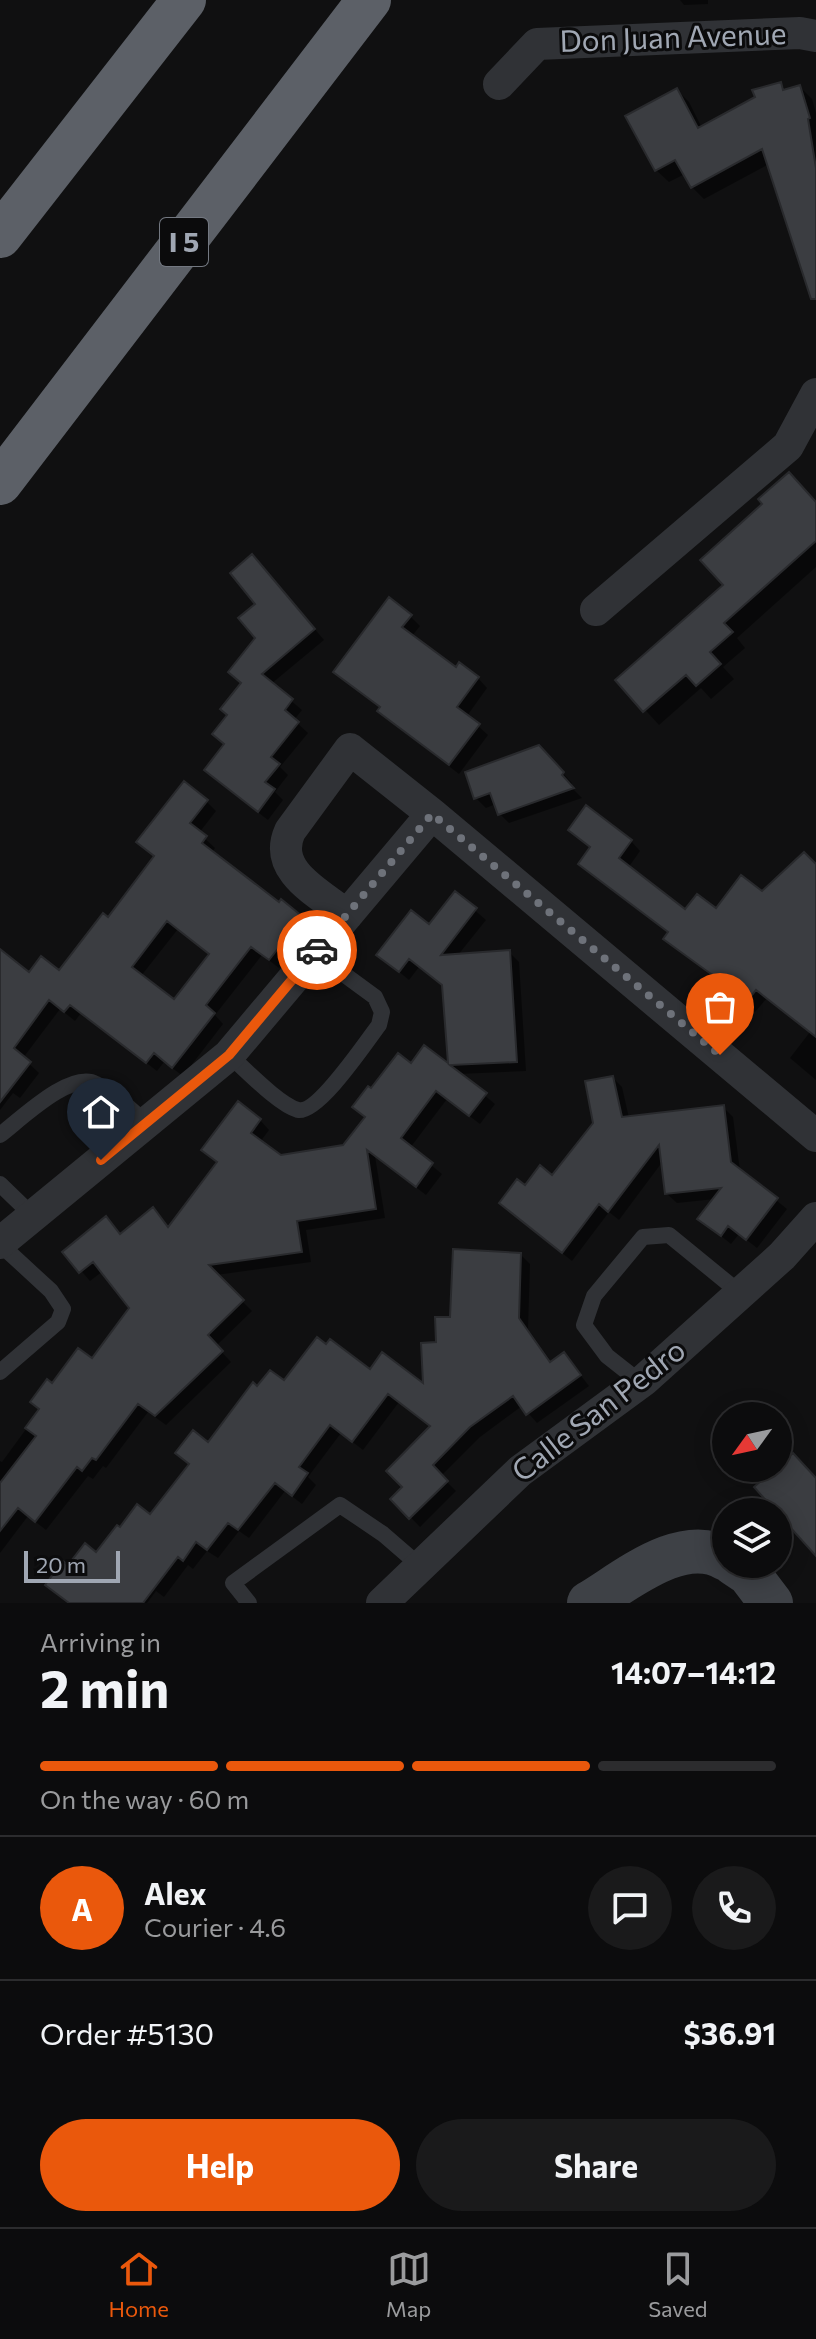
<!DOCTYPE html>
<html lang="en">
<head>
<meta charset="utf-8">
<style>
	:root { --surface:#0c0c0d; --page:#1a1a1b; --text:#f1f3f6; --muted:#9a9b9d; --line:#2c2c2e; --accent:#ea580c }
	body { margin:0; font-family:Commissioner,sans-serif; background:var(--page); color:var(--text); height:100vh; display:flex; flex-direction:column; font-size:30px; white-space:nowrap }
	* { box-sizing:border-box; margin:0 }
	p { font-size:26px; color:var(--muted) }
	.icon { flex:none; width:44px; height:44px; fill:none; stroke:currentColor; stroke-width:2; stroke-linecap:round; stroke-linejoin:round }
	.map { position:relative; height:1603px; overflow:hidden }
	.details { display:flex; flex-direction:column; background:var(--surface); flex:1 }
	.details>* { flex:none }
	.needle { width:52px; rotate:237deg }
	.fabs { position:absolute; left:712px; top:1402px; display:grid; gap:16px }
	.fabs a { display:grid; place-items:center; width:80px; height:80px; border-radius:50%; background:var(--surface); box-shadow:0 4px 20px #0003,0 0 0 2px var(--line); font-size:40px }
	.scale { position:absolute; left:24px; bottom:20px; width:96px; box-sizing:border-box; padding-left:8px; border:4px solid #a0a7b3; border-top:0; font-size:22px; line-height:28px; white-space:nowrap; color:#a0a7b3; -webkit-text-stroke:6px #0b0b0c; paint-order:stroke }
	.pin { position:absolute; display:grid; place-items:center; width:68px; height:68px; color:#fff; margin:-82px -34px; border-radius:50% 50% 50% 0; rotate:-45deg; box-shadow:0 0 8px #0007 }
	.pin .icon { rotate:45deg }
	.courier { position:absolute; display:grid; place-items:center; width:80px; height:80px; margin:-40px; border:6px solid #ea580c; border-radius:50%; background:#fff; color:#222; box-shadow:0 2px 10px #0007 }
	.overview em { font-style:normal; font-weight:700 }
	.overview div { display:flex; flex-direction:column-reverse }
	.overview { display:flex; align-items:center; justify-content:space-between; height:136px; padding:0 40px }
	h1 { font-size:52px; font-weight:700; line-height:60px }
	.bar { display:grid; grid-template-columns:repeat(4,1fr); gap:12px 8px; align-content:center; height:96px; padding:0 40px }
	.bar i { height:10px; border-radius:6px; background:var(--line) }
	.bar .on { background:var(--accent) }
	.bar p { grid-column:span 4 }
	.line { display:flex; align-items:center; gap:20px; padding:0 40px; border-top:2px solid var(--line) }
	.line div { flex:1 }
	.round { display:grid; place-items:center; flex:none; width:84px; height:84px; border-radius:42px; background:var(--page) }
	.action { display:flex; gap:16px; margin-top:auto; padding:16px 40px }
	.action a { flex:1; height:92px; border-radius:48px; background:var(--accent); color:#fff; font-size:32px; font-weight:700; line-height:92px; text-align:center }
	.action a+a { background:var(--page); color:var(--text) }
	.dock { display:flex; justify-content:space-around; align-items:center; height:112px; border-top:2px solid var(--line); background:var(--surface); font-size:22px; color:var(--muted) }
	.dock a { display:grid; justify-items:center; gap:4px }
	.dock .on { color:var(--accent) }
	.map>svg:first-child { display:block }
	.shadow { fill:#0007; fill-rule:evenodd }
	.building { fill:#3b3d41; stroke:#292a2d; stroke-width:2; fill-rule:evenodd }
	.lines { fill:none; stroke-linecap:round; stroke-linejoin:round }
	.lane { stroke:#303236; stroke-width:16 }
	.street { stroke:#303236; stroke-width:32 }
	.secondary { stroke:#3e4146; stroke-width:44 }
	.highway { stroke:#5c6067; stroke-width:44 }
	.done { stroke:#6e727a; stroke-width:8; stroke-dasharray:0 14.4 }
	.route { stroke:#ea580c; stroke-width:10 }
	.labels { text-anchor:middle; stroke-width:6; stroke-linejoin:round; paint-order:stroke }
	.shield { fill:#0b0b0c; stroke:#737881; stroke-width:2 }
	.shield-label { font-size:28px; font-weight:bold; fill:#a0a7b3 }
	.street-label { font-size:30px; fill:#a0a7b3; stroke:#0b0b0c }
</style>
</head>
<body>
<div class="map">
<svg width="816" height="1603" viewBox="0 0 816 1603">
	<rect width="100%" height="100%" fill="#101011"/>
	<!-- shadow -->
	<path class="shadow" d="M 680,0 L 708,0 L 708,4 L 684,5 Z
		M 780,84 L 787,91 L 800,87 L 812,99 L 816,113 L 816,271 L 769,164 L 704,199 L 692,187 L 685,174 L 669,182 L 656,170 L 628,117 L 677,90 L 689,102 L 702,128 Z
		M 816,503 L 816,567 L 737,638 L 745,648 L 723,667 L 734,679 L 711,699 L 701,688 L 659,725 L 618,680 L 726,585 L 765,505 Z
		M 262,567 L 324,640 L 271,684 L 302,710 L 294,720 L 308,733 L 280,767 L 288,775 L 275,792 L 283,800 L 268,820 L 216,780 L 226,745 L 229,715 L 243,684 L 258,638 Z
		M 410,616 L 420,626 L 412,636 L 456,670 L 478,678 L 487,688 L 467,716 L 488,735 L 459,774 L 389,720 L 380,711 L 381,708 L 345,681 Z
		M 538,748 L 572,783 L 570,786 L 582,798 L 509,823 L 500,814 L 496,804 L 486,808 L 476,798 Z
		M 207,802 L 216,811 L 199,833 L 215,848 L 212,852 L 311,928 L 279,968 L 262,955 L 215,1015 L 223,1024 L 183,1076 L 164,1062 L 157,1071 L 81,1013 L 75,1021 L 60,1009 L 23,1058 L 39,1073 L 20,1098 L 13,1093 L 0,1110 L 0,951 L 30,974 L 59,972 L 108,920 ZM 178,929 L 210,955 L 174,1002 L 141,976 Z
		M 570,830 L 631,841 L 640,851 L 628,868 L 686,912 L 716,911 L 762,894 L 816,866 L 816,1080 L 790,1058 L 810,1032 L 767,998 L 755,1012 L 723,984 L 675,948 L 665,939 L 669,934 L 580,864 L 592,849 Z
		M 455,893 L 486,920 L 458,955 L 509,952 L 519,962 L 526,1071 L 459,1074 L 495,1104 L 480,1124 L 447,1099 L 410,1148 L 442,1174 L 426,1195 L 375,1156 L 385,1218 L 306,1230 L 311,1262 L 216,1275 L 252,1311 L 216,1346 L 231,1362 L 166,1425 L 148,1412 L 106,1468 L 103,1466 L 93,1479 L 88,1476 L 46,1530 L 28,1516 L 0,1553 L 0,1461 L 2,1462 L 40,1410 L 52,1386 L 92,1360 L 131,1308 L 103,1271 L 90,1281 L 65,1252 L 116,1228 L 121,1235 L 170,1229 L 260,1120 L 269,1130 L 260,1142 L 280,1158 L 345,1147 L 366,1118 L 371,1091 L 411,1065 L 450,1068 L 444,986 L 419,967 L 409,980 L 379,955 L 429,927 Z
		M 613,1078 L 622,1087 L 629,1118 L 723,1107 L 733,1117 L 740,1171 L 787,1209 L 757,1248 L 739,1234 L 731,1244 L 700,1219 L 715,1199 L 677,1203 L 667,1194 L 663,1161 L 619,1220 L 609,1212 L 572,1261 L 511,1212 L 525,1188 L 552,1178 L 595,1123 Z
		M 520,1254 L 530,1264 L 528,1329 L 552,1363 L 564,1354 L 589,1386 L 537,1423 L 522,1406 L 480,1437 L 441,1476 L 456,1491 L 420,1527 L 393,1499 L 405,1487 L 432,1427 L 399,1402 L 363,1450 L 341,1433 L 308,1477 L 316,1485 L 302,1504 L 285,1491 L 249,1538 L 239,1531 L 218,1558 L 207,1551 L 193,1569 L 188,1565 L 164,1597 L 156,1591 L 147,1603 L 69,1603 L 68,1568 L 97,1555 L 121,1530 L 151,1517 L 208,1444 L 257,1389 L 370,1372 L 425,1387 L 438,1344 L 452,1319 Z"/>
	<!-- building -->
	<path class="building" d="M 781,82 L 783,90 L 800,85 L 810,118 L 808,119 L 816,168 L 816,299 L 811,299 L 762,149 L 691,188 L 675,160 L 655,171 L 625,116 L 677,88 L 698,128 L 755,97 L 752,90 Z
		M 789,472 L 816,502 L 816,541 L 724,623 L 733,632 L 710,652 L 721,664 L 696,686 L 686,675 L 643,712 L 615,680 L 723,585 L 700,560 L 762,504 L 758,499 Z
		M 252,554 L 315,629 L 262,674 L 293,699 L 285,710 L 299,722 L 271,757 L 280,764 L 265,782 L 275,789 L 258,812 L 204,770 L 224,744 L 212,734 L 227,715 L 220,709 L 241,683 L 228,672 L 255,638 L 238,618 L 255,604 L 230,573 Z
		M 389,597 L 412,615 L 402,627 L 456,667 L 459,662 L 479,677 L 457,707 L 480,724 L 449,765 L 377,711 L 380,707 L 333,672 Z
		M 539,745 L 564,772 L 562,775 L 574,788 L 498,815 L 490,793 L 474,799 L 465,772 Z
		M 184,781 L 208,800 L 190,823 L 207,836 L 202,843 L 279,902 L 281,899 L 303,917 L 269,960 L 251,947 L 206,1005 L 215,1013 L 172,1068 L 154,1053 L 146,1063 L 70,1005 L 64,1012 L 49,1000 L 14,1048 L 31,1062 L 0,1102 L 0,949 L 29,972 L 41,956 L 59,970 L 103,913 L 108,917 L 154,856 L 136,842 ZM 167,921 L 209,954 L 174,999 L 132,967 Z
		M 586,805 L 632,840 L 619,858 L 685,909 L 697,894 L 716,908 L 741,875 L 762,891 L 804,852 L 816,864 L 816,1037 L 756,990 L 745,1004 L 720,984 L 722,982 L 663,939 L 668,932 L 578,864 L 590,847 L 568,830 Z
		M 455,891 L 477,908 L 441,955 L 510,950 L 517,1062 L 450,1065 L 487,1093 L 469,1116 L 436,1091 L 401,1138 L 433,1163 L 416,1187 L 367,1150 L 376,1209 L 297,1221 L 302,1252 L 209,1265 L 244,1300 L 208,1335 L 223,1351 L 155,1416 L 138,1404 L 96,1460 L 92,1458 L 82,1471 L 77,1467 L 35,1522 L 18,1508 L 0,1531 L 0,1483 L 36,1436 L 25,1428 L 39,1409 L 30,1402 L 47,1379 L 52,1383 L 78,1348 L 92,1358 L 129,1308 L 93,1262 L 79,1273 L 62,1252 L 106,1216 L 120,1234 L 153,1207 L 168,1227 L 217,1162 L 201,1150 L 238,1101 L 261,1119 L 251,1133 L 281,1155 L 343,1145 L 365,1117 L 352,1107 L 368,1086 L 371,1088 L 398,1053 L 411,1063 L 424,1045 L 448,1063 L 442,985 L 409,959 L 399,972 L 376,955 L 411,910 L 429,924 Z
		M 613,1076 L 622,1117 L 724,1105 L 731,1162 L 778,1198 L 746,1240 L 728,1226 L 721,1236 L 697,1219 L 721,1188 L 665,1194 L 659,1145 L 608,1212 L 599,1204 L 562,1253 L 499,1203 L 517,1179 L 525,1185 L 540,1165 L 552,1175 L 593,1123 L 585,1081 Z
		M 453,1249 L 521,1253 L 519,1318 L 550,1362 L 564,1352 L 581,1375 L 526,1415 L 513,1396 L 470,1427 L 433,1465 L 448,1481 L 409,1519 L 390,1499 L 402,1487 L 386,1471 L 430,1426 L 388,1394 L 352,1442 L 330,1425 L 299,1467 L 308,1473 L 292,1496 L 275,1483 L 238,1530 L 228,1523 L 207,1550 L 196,1542 L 183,1561 L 178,1557 L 143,1603 L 69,1603 L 45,1585 L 63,1561 L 68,1565 L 85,1543 L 96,1552 L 117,1525 L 120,1527 L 137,1504 L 150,1514 L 189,1464 L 175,1453 L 193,1430 L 208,1442 L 253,1382 L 257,1386 L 270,1370 L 284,1380 L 317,1337 L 326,1344 L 330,1339 L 370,1369 L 382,1352 L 423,1383 L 421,1343 L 436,1342 L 435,1317 L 450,1317 Z
		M 793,1453 L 816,1478 L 816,1556 L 754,1487 Z"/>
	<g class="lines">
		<!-- lane -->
		<path class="lane" d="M 229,1055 C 245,1069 279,1105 298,1110 C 318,1114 366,1042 379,1025 L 382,1012 L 375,997 L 315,953
			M 0,1135 C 21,1119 71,1070 96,1084 C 114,1093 131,1110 147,1123
			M 0,1184 L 33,1216
			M 0,1244 L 51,1291 L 63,1309 L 58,1322 L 0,1372
			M 640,1382 L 607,1356 L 584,1325 L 594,1296 L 643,1237 L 669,1235 L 740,1293
			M 249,1603 L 233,1583 L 340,1505 L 383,1534 L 420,1566"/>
		<!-- street -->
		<path class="street" d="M 499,84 L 537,44 L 800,33 L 816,36
			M 596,610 L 788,446 L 816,394
			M 347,915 C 319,893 272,871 290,831 L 350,749 L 432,814 L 816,1136
			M 0,1243 L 229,1055 L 432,814
			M 382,1603 L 520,1471 L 644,1380 L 782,1256 L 816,1218"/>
		<!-- secondary -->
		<path class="secondary" d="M 734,1564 L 749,1574 L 771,1603
			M 589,1603 C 626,1581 682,1533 726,1559"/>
		<!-- highway -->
		<path class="highway" d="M 0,236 L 184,0
			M 0,483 L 369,0"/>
	</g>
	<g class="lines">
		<!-- done -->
		<path class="done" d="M 317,950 L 432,814 L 720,1055"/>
		<!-- route -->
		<path class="route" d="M 101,1160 L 229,1055 L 317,950"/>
	</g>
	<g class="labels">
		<!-- shield labels -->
		<rect class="shield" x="160" y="218" width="48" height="48" rx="6"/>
		<g class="shield-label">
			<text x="184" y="252">I 5</text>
		</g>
		<!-- street labels -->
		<g class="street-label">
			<text transform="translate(673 38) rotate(-2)" y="10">Don Juan Avenue</text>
			<text transform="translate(599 1411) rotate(-38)" y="10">Calle San Pedro</text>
		</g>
	</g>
</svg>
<div class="fabs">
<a><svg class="needle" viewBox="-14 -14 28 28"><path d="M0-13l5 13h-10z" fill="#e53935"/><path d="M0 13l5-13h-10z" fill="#9a9b9d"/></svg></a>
<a><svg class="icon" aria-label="layers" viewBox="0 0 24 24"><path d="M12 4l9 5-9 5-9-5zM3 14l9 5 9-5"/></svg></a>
</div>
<div class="scale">20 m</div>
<div class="pin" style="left:720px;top:1055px;background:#ea580c"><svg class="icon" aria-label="bag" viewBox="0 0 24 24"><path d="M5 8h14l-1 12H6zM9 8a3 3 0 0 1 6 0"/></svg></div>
<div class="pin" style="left:101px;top:1160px;background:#1f2937"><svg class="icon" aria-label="home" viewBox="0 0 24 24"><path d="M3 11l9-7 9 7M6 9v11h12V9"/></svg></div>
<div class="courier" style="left:317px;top:950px"><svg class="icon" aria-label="car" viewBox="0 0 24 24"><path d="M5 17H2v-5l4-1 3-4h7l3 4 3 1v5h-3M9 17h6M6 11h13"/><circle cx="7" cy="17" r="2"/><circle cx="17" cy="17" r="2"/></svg></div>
</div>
<section class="details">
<div class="overview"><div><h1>2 min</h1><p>Arriving in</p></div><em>14:07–14:12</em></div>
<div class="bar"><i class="on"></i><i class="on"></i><i class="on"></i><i></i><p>On the way · 60 m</p></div>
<div class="line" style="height:144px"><b class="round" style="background:var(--accent);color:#fff">A</b><div><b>Alex</b><p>Courier · 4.6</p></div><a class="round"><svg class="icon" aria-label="chat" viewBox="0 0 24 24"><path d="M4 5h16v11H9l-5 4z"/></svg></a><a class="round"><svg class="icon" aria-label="phone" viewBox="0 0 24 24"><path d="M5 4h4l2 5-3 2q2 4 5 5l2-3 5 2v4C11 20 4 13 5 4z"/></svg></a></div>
<div class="line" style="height:104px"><div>Order #5130</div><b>$36.91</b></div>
<div class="action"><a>Help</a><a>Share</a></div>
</section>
<nav class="dock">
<a class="on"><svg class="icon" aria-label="home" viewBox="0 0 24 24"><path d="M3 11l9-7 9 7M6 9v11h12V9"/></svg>Home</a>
<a><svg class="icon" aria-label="map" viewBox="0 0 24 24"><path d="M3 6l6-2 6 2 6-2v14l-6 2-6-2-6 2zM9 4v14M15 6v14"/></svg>Map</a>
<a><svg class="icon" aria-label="saved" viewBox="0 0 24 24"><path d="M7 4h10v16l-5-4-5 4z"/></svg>Saved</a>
</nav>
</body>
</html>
